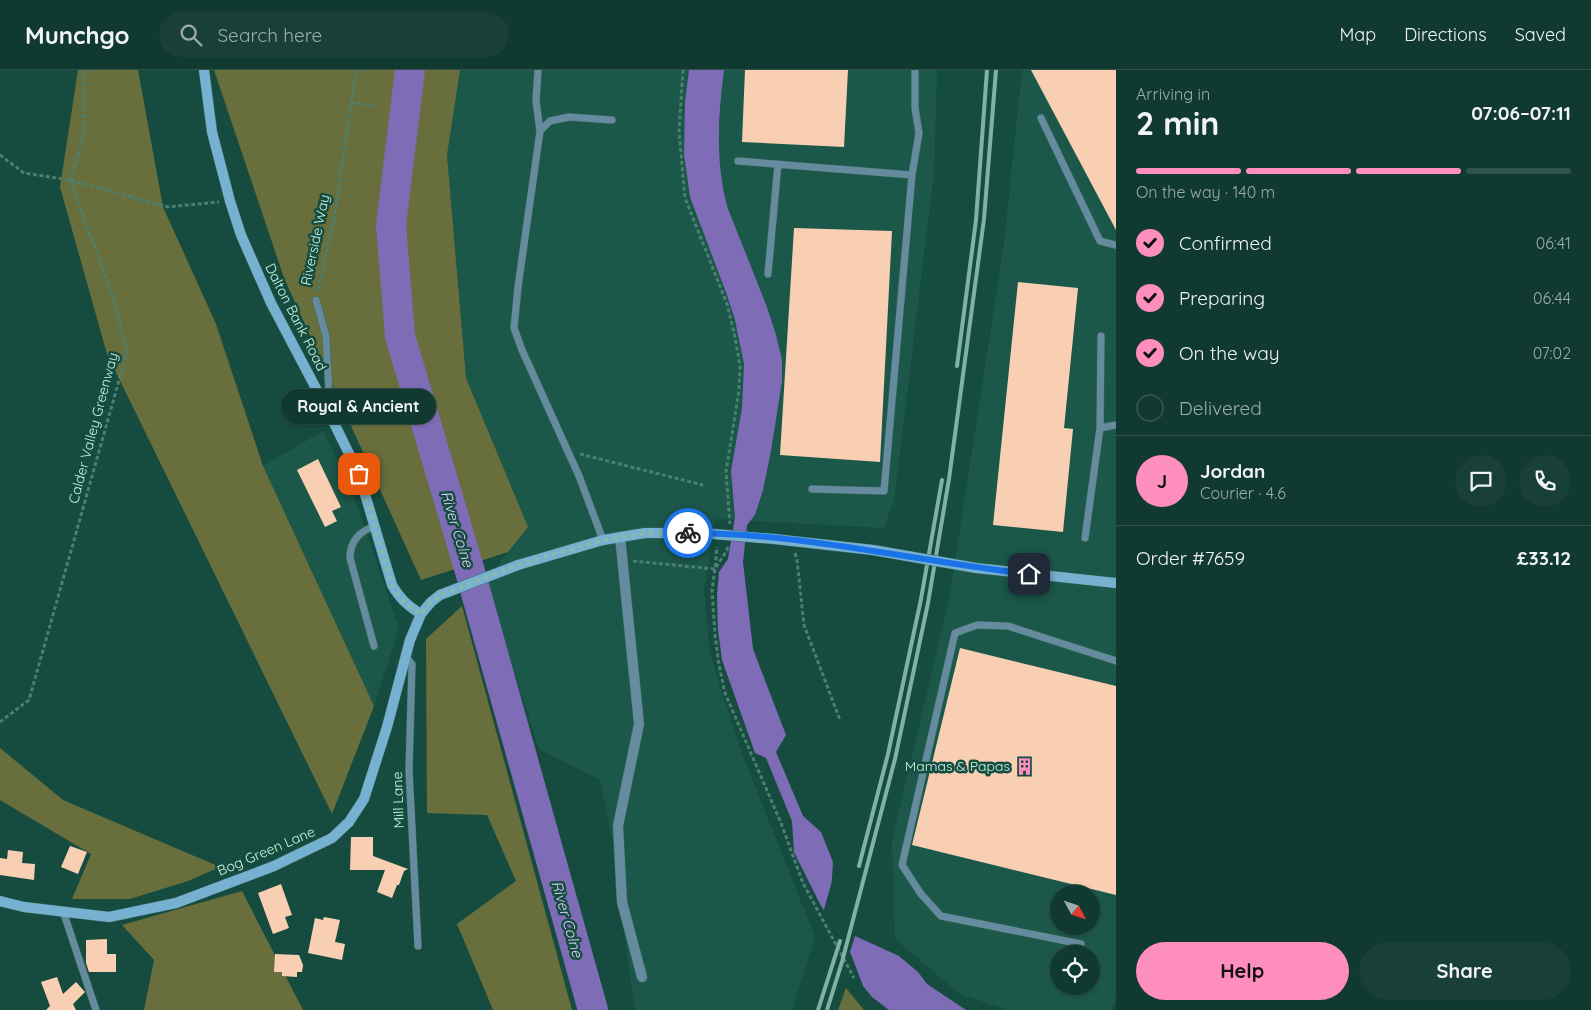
<!DOCTYPE html>
<html lang="en">
<head>
<meta charset="utf-8">
<style>
	:root { --surface:#10392f; --page:#194037; --text:#f1f3f6; --muted:#9cacaa; --line:#30534b; --accent:#fe8ebd }
	body { margin:0; font-family:Quicksand,sans-serif; background:var(--page); color:var(--text); height:100vh; display:flex; flex-direction:column; font-size:19px; white-space:nowrap }
	* { box-sizing:border-box; margin:0 }
	p { font-size:16px; color:var(--muted) }
	.icon { flex:none; width:28px; height:28px; fill:none; stroke:currentColor; stroke-width:2; stroke-linecap:round; stroke-linejoin:round }
	.map { position:relative; flex:1; overflow:hidden }
	.drawer { display:flex; flex-direction:column; background:var(--surface); width:475px }
	.drawer>* { flex:none }
	.needle { width:32px; rotate:130deg }
	.tools { position:absolute; left:1050px; top:815px; display:grid; gap:10px }
	.tools a { display:grid; place-items:center; width:50px; height:50px; border-radius:50%; background:var(--surface); box-shadow:0 1px 4px #0004,0 0 0 1px var(--line); font-size:25px }
	.pin { position:absolute; display:grid; place-items:center; width:42px; height:42px; color:#fff; margin:-21px; border-radius:10px; box-shadow:0 2px 8px #0006 }
	.courier { position:absolute; display:grid; place-items:center; width:50px; height:50px; margin:-25px; border:4px solid #1a73e8; border-radius:50%; background:#fff; color:#222; box-shadow:0 1px 6px #0007 }
	.bubble { position:absolute; height:35px; border-radius:18px; background:var(--surface); box-shadow:0 1px 4px #0004,0 0 0 1px var(--line); font-size:16px; font-weight:700; line-height:35px; text-align:center }
	.headline em { font-style:normal; font-weight:700 }
	.headline div { display:flex; flex-direction:column-reverse }
	.headline { display:flex; align-items:center; justify-content:space-between; height:85px; padding:0 20px }
	h1 { font-size:32px; font-weight:700; line-height:38px }
	.bar { display:grid; grid-template-columns:repeat(4,1fr); gap:8px 5px; align-content:center; height:60px; padding:0 20px }
	.bar i { height:6px; border-radius:4px; background:var(--line) }
	.bar .on { background:var(--accent) }
	.bar p { grid-column:span 4 }
	.line { display:flex; align-items:center; gap:12px; padding:0 20px; border-top:1px solid var(--line) }
	.line div { flex:1 }
	.round { display:grid; place-items:center; flex:none; width:52px; height:52px; border-radius:26px; background:var(--page) }
	ol { padding:0 20px; list-style:none }
	li { display:flex; align-items:center; gap:15px; height:55px }
	li p { margin-inline-start:auto }
	li .icon { padding:5px; border-radius:50%; background:var(--accent); color:#111; stroke-width:4 }
	li:last-child { color:var(--muted) }
	li i { width:28px; height:28px; border:2px solid var(--line); border-radius:50% }
	.button { display:flex; gap:10px; margin-top:auto; padding:10px 20px }
	.button a { flex:1; height:58px; border-radius:30px; background:var(--accent); color:#111; font-size:20px; font-weight:700; line-height:58px; text-align:center }
	.button a+a { background:var(--page); color:var(--text) }
	header { display:flex; align-items:center; gap:30px; box-sizing:border-box; height:70px; padding:0 25px; background:var(--surface); border-bottom:1px solid var(--line) }
	header strong { font-size:24px }
	nav { display:flex; gap:28px; margin-inline-start:auto; font-size:18px }
	.search { width:350px; height:45px; background:var(--page); display:flex; align-items:center; gap:12px; box-sizing:border-box; padding:0 18px; border-radius:28px; color:var(--muted); font-size:19px }
	main { display:flex; flex:1; min-height:0 }
	.map>svg:first-child { display:block }
	.built { fill:#1c584a; fill-rule:evenodd }
	.green { fill:#696f3c }
	.water { fill:#7e6cb6 }
	.pier { fill:#164c3f }
	.lines { fill:none; stroke-linecap:round; stroke-linejoin:round }
	.river { stroke:#7e6cb6; stroke-width:30 }
	.building { fill:#f9cfb3 }
	.lane-casing { stroke:#366a5d; stroke-width:8 }
	.street-casing { stroke:#366a5d; stroke-width:11 }
	.secondary-casing { stroke:#366a5d; stroke-width:11 }
	.path { stroke:#4b7f71; stroke-width:3; stroke-dasharray:4 2.5; stroke-linecap:butt }
	.lane { stroke:#668a9e; stroke-width:7 }
	.street { stroke:#668a9e; stroke-width:10 }
	.secondary { stroke:#77b1d2; stroke-width:10 }
	.rail { stroke:#81b1a4; stroke-width:4 }
	.secondary-bridge-casing { stroke:#366a5d; stroke-width:11; stroke-linecap:butt }
	.secondary-bridge { stroke:#77b1d2; stroke-width:10 }
	.done { stroke:#89b9ac; stroke-width:5; stroke-dasharray:0 9 }
	.route { stroke:#1a73e8; stroke-width:6 }
	.labels { text-anchor:middle; stroke-width:5; stroke-linejoin:round; paint-order:stroke }
	.street-label { font-size:14px; fill:#c7f4e6; stroke:#164c3f }
	.poi-label { font-size:14px; fill:#c7f4e6; stroke:#164c3f; text-anchor:end }
	.water-label { font-size:15px; font-style:italic; fill:#d9d1fa; stroke:#164c3f }
</style>
</head>
<body>
<header>
<strong>Munchgo</strong>
<div class="search"><svg class="icon" aria-label="search" viewBox="0 0 24 24"><circle cx="10" cy="10" r="6"/><path d="M15 15l6 6"/></svg>Search here</div>
<nav><a>Map</a><a>Directions</a><a>Saved</a></nav>
</header>
<main>
<div class="map">
<svg width="1116" height="940" viewBox="0 0 1116 940">
	<rect width="100%" height="100%" fill="#164c3f"/>
	<!-- built -->
	<path class="built" d="M 460,0 L 937,0 L 934,103 L 894,430 L 884,458 L 715,449 L 704,520 L 710,584 L 742,684 L 815,867 L 792,940 L 636,940 L 632,921 L 612,767 L 600,710 L 539,679 L 485,511 L 528,457 L 466,308 L 447,85 Z
		M 1022,0 L 1116,0 L 1116,928 L 1111,940 L 1008,940 L 960,924 L 895,869 L 892,770 L 949,530 L 1004,174 ZM 1059,824 L 1091,824 L 1091,856 L 1059,856 ZM 1059,884 L 1091,884 L 1091,916 L 1059,916 Z
		M 323,361 L 355,429 L 399,558 L 374,636 L 263,396 Z"/>
	<!-- green -->
	<path class="green" d="M 78,0 L 138,0 L 163,137 L 216,254 L 263,396 L 374,636 L 332,744 L 107,284 L 60,117 Z
		M 214,0 L 460,0 L 447,85 L 466,308 L 528,457 L 508,482 L 421,510 L 284,208 Z
		M 462,536 L 572,940 L 493,940 L 457,854 L 516,811 L 487,745 L 427,743 L 426,569 Z
		M 0,678 L 63,730 L 220,797 L 188,811 L 130,829 L 72,829 L 91,784 L 0,730 Z
		M 242,821 L 303,940 L 144,940 L 154,890 L 122,855 Z
		M 846,918 L 864,940 L 838,940 Z"/>
	<!-- water -->
	<path class="water" d="M 689,0 L 724,0 C 718,46 715,94 728,139 L 767,237 L 776,265 L 782,290 L 782,311 L 771,381 L 763,420 L 755,445 L 747,455 L 743,492 L 753,579 L 786,665 L 776,682 L 803,746 L 821,762 L 833,792 L 831,823 L 855,866 L 899,886 L 918,902 L 927,914 L 966,940 L 889,940 L 872,927 L 863,916 L 849,879 L 820,834 L 794,782 L 792,751 L 766,688 L 755,683 L 722,590 L 718,560 L 717,525 L 719,502 L 728,489 L 735,447 L 731,401 L 742,338 L 744,294 L 735,250 L 727,225 L 690,127 L 684,84 L 685,32 Z"/>
	<!-- pier -->
	<path class="pier" d="M 832,811 L 834,814 L 833,823 L 856,863 L 849,885 L 823,843 Z"/>
	<g class="lines">
		<!-- river -->
		<path class="river" d="M 410,0 L 391,155 L 400,266 L 469,498 L 593,940"/>
	</g>
	<!-- building -->
	<path class="building" d="M 745,0 L 848,0 L 844,77 L 742,72 Z
		M 1031,0 L 1116,0 L 1116,160 Z
		M 794,158 L 892,161 L 880,392 L 780,385 Z
		M 1018,212 L 1078,218 L 1064,358 L 1073,359 L 1063,462 L 993,455 Z
		M 318,389 L 341,437 L 332,441 L 337,451 L 325,457 L 297,400 Z
		M 960,578 L 1116,616 L 1116,825 L 912,775 Z
		M 351,767 L 373,767 L 373,786 L 408,799 L 404,801 L 399,815 L 397,815 L 392,828 L 377,822 L 385,800 L 350,800 Z
		M 70,776 L 87,782 L 78,804 L 61,797 Z
		M 8,780 L 23,782 L 22,793 L 35,794 L 34,810 L 0,805 L 0,788 L 7,789 Z
		M 281,814 L 292,845 L 285,847 L 289,858 L 273,864 L 258,823 Z
		M 324,847 L 340,850 L 335,872 L 345,874 L 342,890 L 308,883 L 315,848 L 323,850 Z
		M 107,869 L 107,884 L 116,884 L 116,902 L 89,902 L 86,893 L 86,870 Z
		M 275,884 L 299,885 L 303,895 L 302,902 L 297,902 L 297,907 L 282,906 L 282,902 L 274,902 Z
		M 57,907 L 63,924 L 76,912 L 85,922 L 73,934 L 76,940 L 46,940 L 50,936 L 41,912 Z"/>
	<g class="lines">
		<defs>
			<path id="lane" d="M 538,0 L 536,31 L 540,61
				M 1041,48 L 1100,171 L 1116,175
				M 738,91 L 912,105
				M 768,204 L 778,94
				M 316,230 L 326,266 L 330,342
				M 1100,358 L 1101,266
				M 812,419 L 884,421 L 912,105 L 919,63 L 915,38 L 915,0
				M 1085,468 L 1100,358 L 1116,355
				M 603,470 L 579,406 L 522,280 L 514,258 L 518,217 L 540,61 L 550,51 L 569,47 L 612,50
				M 374,576 L 350,488 C 350,471 360,461 375,456
				M 405,586 L 412,594 L 409,700 L 418,876
				M 63,841 L 96,940
				M 1081,874 L 941,846 L 921,824 L 902,795 L 955,563 L 977,555 L 1008,556 L 1116,591"/>
			<path id="street" d="M 620,467 L 639,654 L 618,756 L 622,832 L 642,907"/>
			<path id="secondary" d="M 204,0 L 212,62 L 230,131 L 241,165 L 271,233 L 330,345 L 359,404 L 392,515 C 400,529 408,536 421,544
				M 774,469 L 873,480
				M 976,498 L 1116,513
				M 0,831 L 24,837 L 109,847 L 176,833 L 274,796 L 332,768 L 349,752 L 364,729 L 387,657 L 410,570 L 421,544 L 431,532 L 440,525 L 518,495 L 603,470 L 645,463 L 701,463"/>
		</defs>
		<!-- lane casing -->
		<use href="#lane" class="lane-casing"/>
		<!-- street casing -->
		<use href="#street" class="street-casing"/>
		<!-- secondary casing -->
		<use href="#secondary" class="secondary-casing"/>
		<!-- path -->
		<path class="path" d="M 683,0 L 679,61 L 685,128 L 727,234 L 735,267 L 740,296 L 739,320 L 726,402 L 730,454
			M 350,33 L 374,35
			M 0,85 L 24,103 L 70,110 L 168,137 L 219,132
			M 318,220 L 335,144 L 356,0
			M 580,384 L 703,415
			M 728,477 L 727,480 L 715,499 L 712,520 L 715,565 L 719,595 L 725,623 L 781,753 L 803,813 L 854,908
			M 795,483 L 797,490 L 804,555 L 840,650
			M 633,491 L 715,499 L 717,477
			M 0,652 L 29,630 L 127,282 L 115,232 L 70,110 L 84,65 L 85,0"/>
		<!-- lane -->
		<use href="#lane" class="lane"/>
		<!-- street -->
		<use href="#street" class="street"/>
		<!-- secondary -->
		<use href="#secondary" class="secondary"/>
		<!-- rail -->
		<path class="rail" d="M 957,296 L 976,150 L 987,0
			M 859,796 L 888,684 L 921,529 L 942,410
			M 818,940 L 840,871
			M 827,940 L 842,892 L 895,689 L 928,533 L 949,409 L 984,149 L 996,0"/>
		<defs>
			<path id="secondary-bridge" d="M 701,463 L 774,469
				M 873,480 L 976,498"/>
		</defs>
		<!-- secondary-bridge casing -->
		<use href="#secondary-bridge" class="secondary-bridge-casing"/>
		<!-- secondary-bridge -->
		<use href="#secondary-bridge" class="secondary-bridge"/>
	</g>
	<g class="lines">
		<!-- done -->
		<path class="done" d="M 359,404 L 392,515 C 401,530 407,536 421,544 L 431,532 L 440,525 L 518,495 L 603,470 L 645,463 L 688,463"/>
		<!-- route -->
		<path class="route" d="M 688,463 C 803,463 915,491 1029,504"/>
	</g>
	<!-- icons -->
	<defs>
		<symbol id="building-bare" viewBox="-9 -9 18 18"><path d="M-4-6H4V6H1V3H-1V6H-4ZM-2.5-4.3h1.7v1.8h-1.7ZM.8-4.3h1.7v1.8H.8ZM-2.5-1h1.7V.8h-1.7ZM.8-1h1.7V.8H.8Z" fill="#fe8ebd" stroke="#164c3f" stroke-width="2.5" paint-order="stroke"/></symbol>
	</defs>
	<g fill-rule="evenodd">
		<use href="#building-bare" x="1012" y="684" width="25" height="25"/>
	</g>
	<g class="labels">
		<!-- street labels -->
		<g class="street-label">
			<text transform="translate(315 170) rotate(-78)" y="5">Riverside Way</text>
			<text transform="translate(296 247) rotate(63)" y="5">Dalton Bank Road</text>
			<text transform="translate(93 358) rotate(-75)" y="5">Calder Valley Greenway</text>
			<text transform="translate(398 730) rotate(-92)" y="5">Mill Lane</text>
			<text transform="translate(266 781) rotate(-23)" y="5">Bog Green Lane</text>
		</g>
		<!-- poi labels -->
		<g class="poi-label">
			<text x="1010" y="701">Mamas &amp; Papas</text>
		</g>
		<!-- water labels -->
		<g class="water-label">
			<text transform="translate(457 459) rotate(73)" y="5">River Colne</text>
			<text transform="translate(567 849) rotate(74)" y="5">River Colne</text>
		</g>
	</g>
</svg>
<div class="tools">
<a><svg class="needle" viewBox="-14 -14 28 28"><path d="M0-13l5 13h-10z" fill="#e53935"/><path d="M0 13l5-13h-10z" fill="#9cacaa"/></svg></a>
<a><svg class="icon" aria-label="locate" viewBox="0 0 24 24"><circle cx="12" cy="12" r="6"/><path d="M12 2v4M12 18v4M2 12h4M18 12h4"/></svg></a>
</div>
<div class="pin" style="left:359px;top:404px;background:#ea580c"><svg class="icon" aria-label="bag" viewBox="0 0 24 24"><path d="M5 8h14l-1 12H6zM9 8a3 3 0 0 1 6 0"/></svg></div>
<div class="pin" style="left:1029px;top:504px;background:#1f2937"><svg class="icon" aria-label="home" viewBox="0 0 24 24"><path d="M3 11l9-7 9 7M6 9v11h12V9"/></svg></div>
<div class="courier" style="left:688px;top:463px"><svg class="icon" aria-label="bike" viewBox="0 0 24 24"><circle cx="6" cy="16" r="4"/><circle cx="18" cy="16" r="4"/><path d="M6 16l4-8h5l3 8M10 8l3 8H6M13 5h3"/></svg></div>
<div class="bubble" style="left:281px;top:319px;width:155px">Royal &amp; Ancient</div>
</div>
<section class="drawer">
<div class="headline"><div><h1>2 min</h1><p>Arriving in</p></div><em>07:06–07:11</em></div>
<div class="bar"><i class="on"></i><i class="on"></i><i class="on"></i><i></i><p>On the way · 140 m</p></div>
<ol>
<li><svg class="icon" aria-label="check" viewBox="0 0 24 24"><path d="M5 12l5 5 9-10"/></svg>Confirmed<p>06:41</p></li>
<li><svg class="icon" aria-label="check" viewBox="0 0 24 24"><path d="M5 12l5 5 9-10"/></svg>Preparing<p>06:44</p></li>
<li><svg class="icon" aria-label="check" viewBox="0 0 24 24"><path d="M5 12l5 5 9-10"/></svg>On the way<p>07:02</p></li>
<li><i></i>Delivered</li>
</ol>
<div class="line" style="height:90px"><b class="round" style="background:var(--accent);color:#111">J</b><div><b>Jordan</b><p>Courier · 4.6</p></div><a class="round"><svg class="icon" aria-label="chat" viewBox="0 0 24 24"><path d="M4 5h16v11H9l-5 4z"/></svg></a><a class="round"><svg class="icon" aria-label="phone" viewBox="0 0 24 24"><path d="M5 4h4l2 5-3 2q2 4 5 5l2-3 5 2v4C11 20 4 13 5 4z"/></svg></a></div>
<div class="line" style="height:65px"><div>Order #7659</div><b>£33.12</b></div>
<div class="button"><a>Help</a><a>Share</a></div>
</section>
</main>
</body>
</html>
